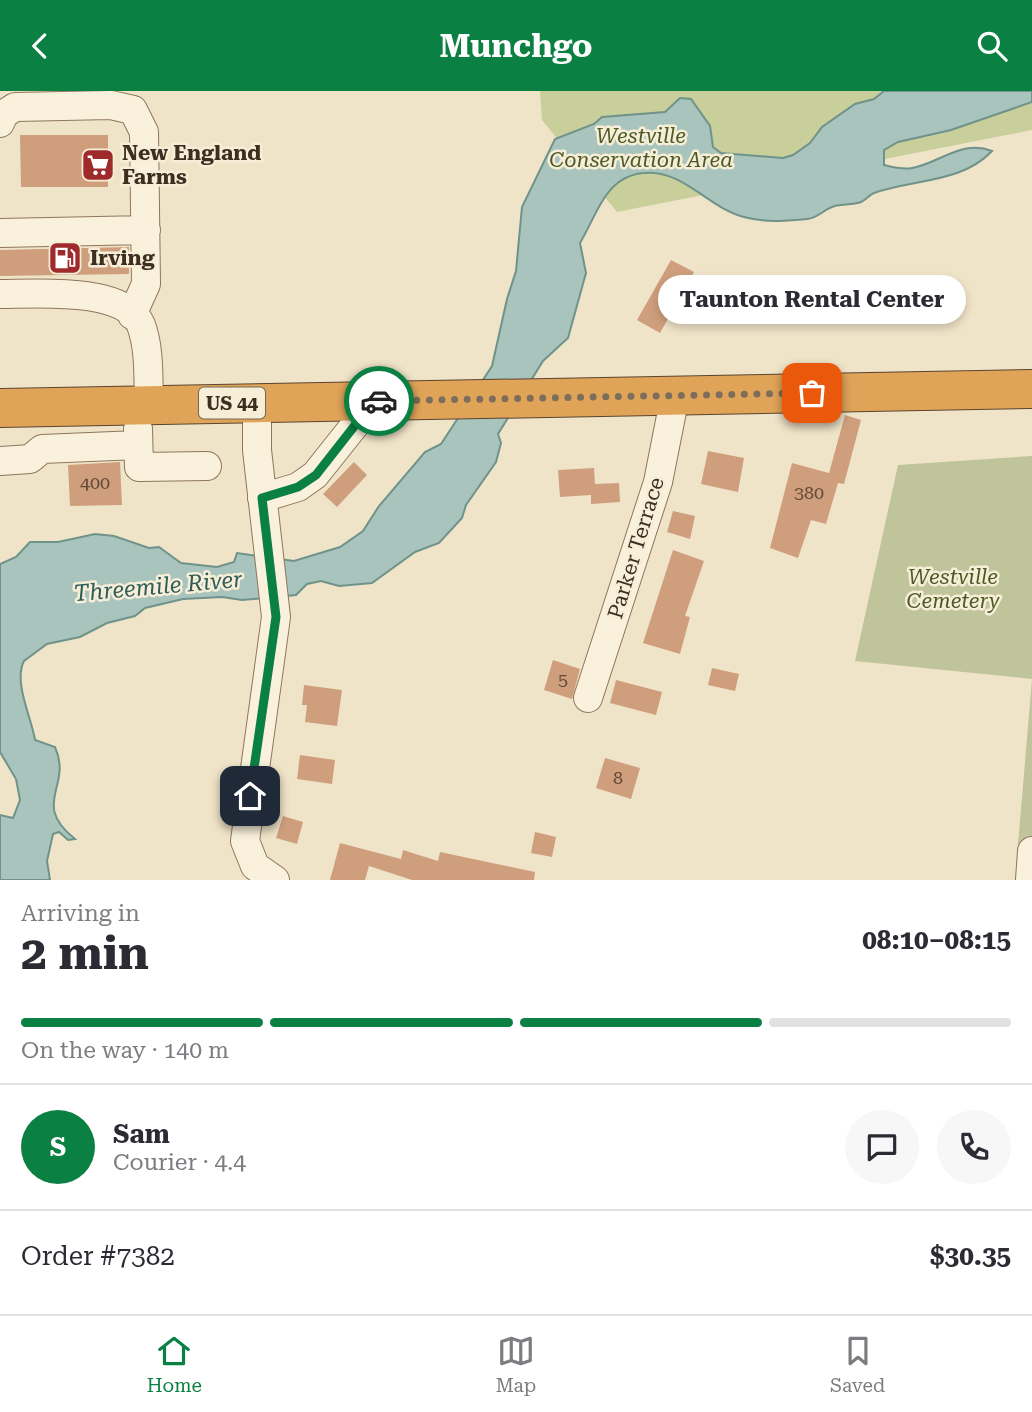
<!DOCTYPE html>
<html lang="en">
<head>
<meta charset="utf-8">
<style>
	:root { --surface:#fff; --page:#f7f7f7; --text:#2b2b33; --muted:#7c7c81; --line:#e1e1e2; --accent:#0b8043 }
	body { margin:0; font-family:"Roboto Serif",serif; background:var(--page); color:var(--text); height:100vh; display:flex; flex-direction:column; font-size:26px; white-space:nowrap }
	* { box-sizing:border-box; margin:0 }
	p { font-size:23px; color:var(--muted) }
	.icon { flex:none; width:38px; height:38px; fill:none; stroke:currentColor; stroke-width:2; stroke-linecap:round; stroke-linejoin:round }
	.map { position:relative; height:789px; overflow:hidden }
	.details { display:flex; flex-direction:column; background:var(--surface); flex:1 }
	.details>* { flex:none }
	.pin { position:absolute; display:grid; place-items:center; width:60px; height:60px; color:#fff; margin:-30px; border-radius:14px; box-shadow:0 4px 10px #0006 }
	.courier { position:absolute; display:grid; place-items:center; width:70px; height:70px; margin:-35px; border:5px solid #0b8043; border-radius:50%; background:#fff; color:#222; box-shadow:0 2px 9px #0007 }
	.bubble { position:absolute; height:49px; border-radius:24px; background:var(--surface); box-shadow:0 4px 10px #0003; font-size:23px; font-weight:700; line-height:49px; text-align:center }
	.headline em { font-style:normal; font-weight:700 }
	.headline div { display:flex; flex-direction:column-reverse }
	.headline { display:flex; align-items:center; justify-content:space-between; height:119px; padding:0 21px }
	h1 { font-size:46px; font-weight:700; line-height:52px }
	.bar { display:grid; grid-template-columns:repeat(4,1fr); gap:10px 7px; align-content:center; height:84px; padding:0 21px }
	.bar i { height:9px; border-radius:5px; background:var(--line) }
	.bar .on { background:var(--accent) }
	.bar p { grid-column:span 4 }
	.line { display:flex; align-items:center; gap:18px; padding:0 21px; border-top:2px solid var(--line) }
	.line div { flex:1 }
	.round { display:grid; place-items:center; flex:none; width:74px; height:74px; border-radius:37px; background:var(--page) }
	header { display:flex; justify-content:space-between; align-items:center; height:91px; padding:0 21px; background:var(--accent); color:#fff; font-size:32px; font-weight:700 }
	.tab-bar { display:flex; justify-content:space-around; align-items:center; height:98px; border-top:2px solid var(--line); background:var(--surface); font-size:19px; color:var(--muted) }
	.tab-bar a { display:grid; justify-items:center; gap:4px }
	.tab-bar .on { color:var(--accent) }
	.map>svg:first-child { display:block }
	.green { fill:#c9cf9b }
	.cemetery { fill:#bfc49a }
	.water { fill:#a9c4bc; stroke:#6f938a; stroke-width:2 }
	.building { fill:#cf9f7d }
	.lines { fill:none; stroke-linecap:round; stroke-linejoin:round }
	.minor-casing { stroke:#8d765c; stroke-width:30 }
	.highway-casing { stroke:#5b4430; stroke-width:40 }
	.minor { stroke:#faf1dc; stroke-width:28 }
	.highway { stroke:#e0a458; stroke-width:38 }
	.done { stroke:#7c6e5b; stroke-width:7; stroke-dasharray:0 12.6 }
	.route { stroke:#0b8043; stroke-width:9 }
	.labels { text-anchor:middle; stroke-width:5; stroke-linejoin:round; paint-order:stroke }
	.number-label { font-size:18px; fill:#624a37 }
	.shield { fill:#f7eed8; stroke:#756857; stroke-width:2 }
	.shield-label { font-size:19px; font-weight:bold; fill:#3d2e20 }
	.park-label { font-size:21px; font-style:italic; fill:#4d5a26; stroke:#f7eed8 }
	.poi-label { font-size:21px; font-weight:bold; fill:#3d2e20; stroke:#f7eed8; text-anchor:start }
	.street-label { font-size:21px; fill:#3d2e20; stroke:#f7eed8 }
	.water-label { font-size:23px; font-style:italic; fill:#2f5d5a; stroke:#f7eed8 }
</style>
</head>
<body>
<header><svg class="icon" aria-label="back" viewBox="0 0 24 24"><path d="M15 5l-7 7 7 7"/></svg>Munchgo<svg class="icon" aria-label="search" viewBox="0 0 24 24"><circle cx="10" cy="10" r="6"/><path d="M15 15l6 6"/></svg></header>
<div class="map">
<svg width="1032" height="789" viewBox="0 0 1032 789">
	<rect width="100%" height="100%" fill="#f0e4c8"/>
	<!-- green -->
	<path class="green" d="M 540,0 L 1032,0 L 1032,39 L 617,121 L 542,29 Z"/>
	<!-- cemetery -->
	<path class="cemetery" d="M 1032,365 L 1032,789 L 1015,789 L 1032,588 L 855,570 L 898,374 Z"/>
	<!-- water -->
	<path class="water" d="M 884,0 L 1032,0 L 1032,11 L 951,39 L 898,51 L 884,59 L 884,74 C 892,76 903,79 912,77 C 940,72 962,48 992,60 C 962,92 914,88 874,102 C 869,104 866,109 861,111 C 853,114 843,113 835,115 C 825,117 819,127 807,128 C 785,130 766,132 744,126 C 708,117 683,78 644,82 C 605,85 597,124 580,152 L 586,182 L 568,247 L 543,270 L 498,343 L 501,352 L 496,371 L 466,414 L 462,427 L 439,452 L 415,461 L 372,492 L 339,495 L 321,490 L 307,493 L 296,504 L 242,509 L 222,506 L 183,508 L 145,517 L 135,525 L 107,532 L 80,546 L 47,553 L 24,570 C 13,591 32,628 35,649 L 55,656 C 73,696 30,712 75,748 L 68,749 L 59,741 L 53,743 L 47,770 L 50,789 L 0,789 L 0,724 L 13,727 L 20,709 L 16,688 L 0,661 L 0,473 L 16,466 L 30,451 L 58,451 L 95,443 L 114,445 L 149,457 L 159,456 L 181,472 L 217,476 L 234,471 L 237,462 L 294,470 L 340,456 L 363,440 L 379,415 L 425,361 L 441,353 L 492,275 L 507,208 L 516,180 L 522,116 L 555,48 L 594,33 L 602,26 L 665,21 L 680,7 L 691,8 L 710,35 L 713,56 L 721,62 L 783,67 L 793,64 L 810,52 L 822,36 L 855,13 L 874,8 Z"/>
	<!-- building -->
	<path class="building" d="M 20,44 L 108,44 L 108,96 L 21,96 Z
		M 129,156 L 129,183 L 0,185 L 0,159 Z
		M 671,169 L 694,181 L 660,242 L 637,229 Z
		M 777,185 L 882,185 L 882,228 L 777,228 Z
		M 845,324 L 861,329 L 844,393 L 838,392 L 826,433 L 811,429 L 798,467 L 770,457 L 792,372 L 829,382 Z
		M 708,360 L 744,367 L 738,401 L 701,393 Z
		M 120,371 L 122,414 L 70,415 L 68,374 Z
		M 354,371 L 367,384 L 337,416 L 323,403 Z
		M 594,377 L 595,393 L 619,392 L 620,411 L 591,413 L 591,404 L 560,406 L 558,379 Z
		M 673,420 L 695,425 L 690,448 L 667,441 Z
		M 673,459 L 704,470 L 685,525 L 690,526 L 680,563 L 643,552 Z
		M 553,569 L 580,578 L 572,608 L 544,599 Z
		M 712,577 L 739,583 L 735,600 L 708,594 Z
		M 616,589 L 662,601 L 656,624 L 610,612 Z
		M 304,594 L 342,599 L 337,635 L 305,631 L 307,614 L 302,614 Z
		M 300,664 L 335,669 L 332,693 L 297,688 Z
		M 605,667 L 640,677 L 631,708 L 596,697 Z
		M 283,725 L 303,731 L 297,753 L 276,747 Z
		M 535,741 L 556,746 L 552,766 L 531,762 Z
		M 340,752 L 401,768 L 403,759 L 438,770 L 440,761 L 535,781 L 534,789 L 412,789 L 369,775 L 365,789 L 330,789 Z"/>
	<g class="lines">
		<defs>
			<path id="minor" d="M 0,32 L 4,23 L 15,16 L 111,14 L 133,19 L 144,41 L 146,193 L 132,224
				M 0,142 L 146,139
				M 0,203 C 34,203 125,195 141,234 C 150,258 148,288 149,314
				M 257,312 L 257,359 L 276,526 L 245,750 L 255,775 L 275,789
				M 138,338 L 139,376 L 207,375
				M 0,370 L 30,368 L 42,358 L 138,354
				M 262,407 L 298,396 L 315,384 L 374,310
				M 588,607 L 658,391 L 675,305
				M 1030,789 L 1032,760"/>
			<path id="highway" d="M 0,317 L 1032,298"/>
		</defs>
		<!-- minor casing -->
		<use href="#minor" class="minor-casing"/>
		<!-- highway casing -->
		<use href="#highway" class="highway-casing"/>
		<!-- minor -->
		<use href="#minor" class="minor"/>
		<!-- highway -->
		<use href="#highway" class="highway"/>
	</g>
	<g class="lines">
		<!-- done -->
		<path class="done" d="M 379,310 L 812,302"/>
		<!-- route -->
		<path class="route" d="M 250,705 L 276,526 L 262,407 L 298,396 L 316,384 L 374,310 L 379,310"/>
	</g>
	<!-- icons -->
	<defs>
		<symbol id="supermarket-square" viewBox="-11 -11 22 22"><rect x="-9" y="-9" width="18" height="18" rx="4" fill="#9e2a2b" stroke="#f7eed8"/><path d="M-6-5.5h2.5l.6 2H6L4.5 2H-2.5L-4.4-4H-6ZM-1.5 3.2a1.3 1.3 0 1 0 .1 0ZM3 3.2a1.3 1.3 0 1 0 .1 0Z" fill="#fff"/></symbol>
		<symbol id="fuel-square" viewBox="-11 -11 22 22"><rect x="-9" y="-9" width="18" height="18" rx="4" fill="#9e2a2b" stroke="#f7eed8"/><path d="M-5.5-6h7V0h2V4h1.3V-2.5L3-4.5l.8-.8L6-3V5H2.5V1h-1V6h-7ZM-4.2-4.7v3.2H.2V-4.7Z" fill="#fff"/></symbol>
	</defs>
	<g fill-rule="evenodd">
		<use href="#supermarket-square" x="79" y="55" width="38" height="38"/>
		<use href="#fuel-square" x="46" y="148" width="38" height="38"/>
	</g>
	<g class="labels">
		<!-- number labels -->
		<g class="number-label">
			<text x="95" y="398">400</text>
			<text x="809" y="408">380</text>
			<text x="563" y="595">5</text>
			<text x="618" y="693">8</text>
		</g>
		<!-- shield labels -->
		<rect class="shield" x="199" y="296.5" width="66" height="31" rx="5"/>
		<g class="shield-label">
			<text x="232" y="319">US 44</text>
		</g>
		<!-- park labels -->
		<g class="park-label">
			<text x="641" y="52">Westville<tspan x="641" dy="24">Conservation Area</tspan></text>
			<text x="953" y="493">Westville<tspan x="953" dy="24">Cemetery</tspan></text>
		</g>
		<!-- poi labels -->
		<g class="poi-label">
			<text x="122" y="69">New England<tspan x="122" dy="24">Farms</tspan></text>
			<text x="90" y="174">Irving</text>
		</g>
		<!-- street labels -->
		<g class="street-label">
			<text transform="translate(636 457) rotate(-73)" y="7">Parker Terrace</text>
		</g>
		<!-- water labels -->
		<g class="water-label">
			<text transform="translate(158 495) rotate(-5)" y="8">Threemile River</text>
		</g>
	</g>
</svg>
<div class="pin" style="left:812px;top:302px;background:#ea580c"><svg class="icon" aria-label="bag" viewBox="0 0 24 24"><path d="M5 8h14l-1 12H6zM9 8a3 3 0 0 1 6 0"/></svg></div>
<div class="pin" style="left:250px;top:705px;background:#1f2937"><svg class="icon" aria-label="home" viewBox="0 0 24 24"><path d="M3 11l9-7 9 7M6 9v11h12V9"/></svg></div>
<div class="courier" style="left:379px;top:310px"><svg class="icon" aria-label="car" viewBox="0 0 24 24"><path d="M5 17H2v-5l4-1 3-4h7l3 4 3 1v5h-3M9 17h6M6 11h13"/><circle cx="7" cy="17" r="2"/><circle cx="17" cy="17" r="2"/></svg></div>
<div class="bubble" style="left:658px;top:184px;width:308px">Taunton Rental Center</div>
</div>
<section class="details">
<div class="headline"><div><h1>2 min</h1><p>Arriving in</p></div><em>08:10–08:15</em></div>
<div class="bar"><i class="on"></i><i class="on"></i><i class="on"></i><i></i><p>On the way · 140 m</p></div>
<div class="line" style="height:126px"><b class="round" style="background:var(--accent);color:#fff">S</b><div><b>Sam</b><p>Courier · 4.4</p></div><a class="round"><svg class="icon" aria-label="chat" viewBox="0 0 24 24"><path d="M4 5h16v11H9l-5 4z"/></svg></a><a class="round"><svg class="icon" aria-label="phone" viewBox="0 0 24 24"><path d="M5 4h4l2 5-3 2q2 4 5 5l2-3 5 2v4C11 20 4 13 5 4z"/></svg></a></div>
<div class="line" style="height:91px"><div>Order #7382</div><b>$30.35</b></div>
</section>
<nav class="tab-bar">
<a class="on"><svg class="icon" aria-label="home" viewBox="0 0 24 24"><path d="M3 11l9-7 9 7M6 9v11h12V9"/></svg>Home</a>
<a><svg class="icon" aria-label="map" viewBox="0 0 24 24"><path d="M3 6l6-2 6 2 6-2v14l-6 2-6-2-6 2zM9 4v14M15 6v14"/></svg>Map</a>
<a><svg class="icon" aria-label="saved" viewBox="0 0 24 24"><path d="M7 4h10v16l-5-4-5 4z"/></svg>Saved</a>
</nav>
</body>
</html>
